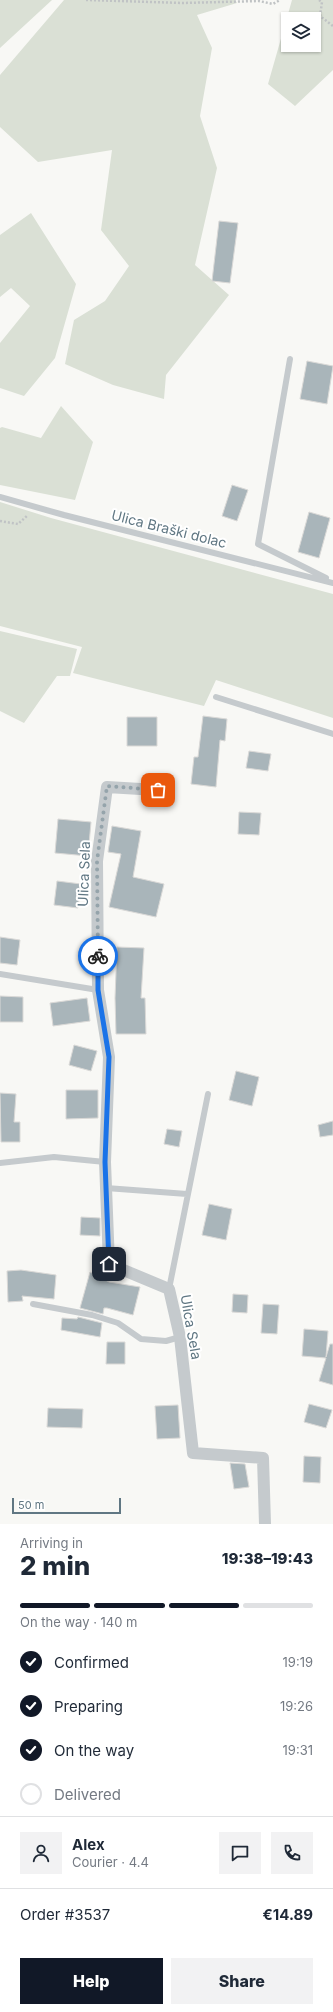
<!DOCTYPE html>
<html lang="en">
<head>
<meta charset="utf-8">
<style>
	:root { --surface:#fff; --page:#f2f2f3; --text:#1f2937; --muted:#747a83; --line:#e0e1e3; --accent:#111827 }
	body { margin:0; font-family:Inter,sans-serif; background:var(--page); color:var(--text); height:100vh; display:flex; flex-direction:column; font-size:15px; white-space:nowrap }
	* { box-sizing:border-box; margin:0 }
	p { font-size:13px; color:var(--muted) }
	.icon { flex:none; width:22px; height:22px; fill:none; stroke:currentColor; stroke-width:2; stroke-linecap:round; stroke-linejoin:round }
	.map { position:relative; height:1524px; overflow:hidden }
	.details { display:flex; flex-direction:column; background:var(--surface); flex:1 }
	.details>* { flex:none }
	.buttons { position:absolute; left:281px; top:12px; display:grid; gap:8px }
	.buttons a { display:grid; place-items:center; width:40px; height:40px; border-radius:0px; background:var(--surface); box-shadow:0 1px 3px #0004; font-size:20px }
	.scale { position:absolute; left:12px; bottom:10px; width:109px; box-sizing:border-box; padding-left:4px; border:2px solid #607783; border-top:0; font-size:11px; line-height:14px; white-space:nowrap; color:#607783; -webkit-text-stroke:3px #fff; paint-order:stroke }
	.pin { position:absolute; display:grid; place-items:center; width:34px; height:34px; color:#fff; margin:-17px; border-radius:8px; box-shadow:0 2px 6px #0006 }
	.courier { position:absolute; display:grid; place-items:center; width:40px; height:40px; margin:-20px; border:3px solid #1a73e8; border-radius:50%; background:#fff; color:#222; box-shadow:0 1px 5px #0007 }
	.overview em { font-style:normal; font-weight:800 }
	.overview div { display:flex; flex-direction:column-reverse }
	.overview { display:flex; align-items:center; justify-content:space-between; height:68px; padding:0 20px }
	h1 { font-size:26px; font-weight:800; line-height:30px }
	.bar { display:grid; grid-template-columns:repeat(4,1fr); gap:6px 4px; align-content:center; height:48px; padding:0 20px }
	.bar i { height:5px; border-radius:3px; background:var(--line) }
	.bar .active { background:var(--accent) }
	.bar p { grid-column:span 4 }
	.line { display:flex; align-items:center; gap:10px; padding:0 20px; border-top:1px solid var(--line) }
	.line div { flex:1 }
	.round { display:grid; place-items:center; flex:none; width:42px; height:42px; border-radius:0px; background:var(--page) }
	ol { padding:0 20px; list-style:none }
	li { display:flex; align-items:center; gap:12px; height:44px }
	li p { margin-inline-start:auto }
	li .icon { padding:4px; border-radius:50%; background:var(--accent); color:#fff; stroke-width:4 }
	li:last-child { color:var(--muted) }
	li i { width:22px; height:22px; border:2px solid var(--line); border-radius:50% }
	.cta { display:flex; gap:8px; margin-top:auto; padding:8px 20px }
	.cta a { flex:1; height:46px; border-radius:0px; background:var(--accent); color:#fff; font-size:16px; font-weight:800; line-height:46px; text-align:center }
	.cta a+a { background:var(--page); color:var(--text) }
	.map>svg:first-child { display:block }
	.green { fill:#dae0d5; fill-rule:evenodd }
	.building { fill:#a9b5ba; stroke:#dad9d7 }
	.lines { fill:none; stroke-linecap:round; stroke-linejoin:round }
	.path { stroke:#c0c3c5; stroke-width:2.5; stroke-dasharray:2 2; stroke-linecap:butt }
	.lane { stroke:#c5cacd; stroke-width:6 }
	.street { stroke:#c5cacd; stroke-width:12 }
	.done { stroke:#95a4ab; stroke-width:4; stroke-dasharray:0 7.2 }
	.route { stroke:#1a73e8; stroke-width:5 }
	.labels { text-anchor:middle; stroke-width:4; stroke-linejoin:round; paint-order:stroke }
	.street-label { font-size:14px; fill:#607783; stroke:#fff }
</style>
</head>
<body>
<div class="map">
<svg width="333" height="1524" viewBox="0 0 333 1524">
	<rect width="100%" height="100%" fill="#f8f8f5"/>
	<!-- green -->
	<path class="green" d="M 0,0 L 52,0 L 0,48 Z
		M 64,0 L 235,0 L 237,3 L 197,15 L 212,48 L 200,116 L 217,168 L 195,265 L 229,295 L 166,375 L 164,399 L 113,385 L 65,364 L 74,320 L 105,301 L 129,266 L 101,230 L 112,150 L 38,162 L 0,127 L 0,75 Z
		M 292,0 L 333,0 L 333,70 L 295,106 L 268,84 ZM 288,19 L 314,19 L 314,45 L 288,45 Z
		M 31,213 L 76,284 L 55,358 L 24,396 L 0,388 L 0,343 L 30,306 L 11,288 L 0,297 L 0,235 Z
		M 61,406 L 93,442 L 75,500 L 0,485 L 0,428 L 2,427 L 41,438 Z
		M 0,502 L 51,518 L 333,594 L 333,718 L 216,680 L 204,706 L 73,673 L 82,647 L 0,626 Z
		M 0,631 L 77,649 L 70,676 L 57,676 L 24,723 L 0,711 Z"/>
	<!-- building -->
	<path class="building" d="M 219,221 L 238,223 L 230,283 L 212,281 Z
		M 307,361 L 333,366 L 327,404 L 300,399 Z
		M 232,485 L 248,490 L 237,521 L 222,516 Z
		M 309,512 L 330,518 L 319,558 L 298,552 Z
		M 203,716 L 227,719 L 225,741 L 220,740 L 216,787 L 191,784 L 194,757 L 198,757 Z
		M 127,717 L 157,717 L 157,746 L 127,746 Z
		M 249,751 L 271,754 L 268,771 L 246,768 Z
		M 239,812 L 261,813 L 259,835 L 238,834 Z
		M 58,819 L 91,822 L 88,856 L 55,853 Z
		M 112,826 L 141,831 L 133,877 L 164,884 L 156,917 L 109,907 L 121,854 L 108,852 Z
		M 57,881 L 81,884 L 78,908 L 54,905 Z
		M 0,937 L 20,940 L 17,965 L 0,963 Z
		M 117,947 L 144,948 L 141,998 L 145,998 L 146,1034 L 116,1034 L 115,998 Z
		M 0,996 L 23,997 L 23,1022 L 0,1022 Z
		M 87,998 L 90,1021 L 53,1026 L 50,1003 Z
		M 74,1045 L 97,1051 L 91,1071 L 69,1065 Z
		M 236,1071 L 259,1077 L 252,1106 L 229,1100 Z
		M 66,1090 L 98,1090 L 98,1118 L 66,1119 Z
		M 0,1093 L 16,1094 L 14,1122 L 20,1122 L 20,1142 L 1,1142 Z
		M 333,1121 L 333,1135 L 320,1137 L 318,1125 Z
		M 167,1129 L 182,1131 L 179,1147 L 164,1144 Z
		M 209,1204 L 232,1209 L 226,1240 L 202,1235 Z
		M 81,1217 L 100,1218 L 100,1236 L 80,1235 Z
		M 21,1270 L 56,1275 L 54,1299 L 22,1296 L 23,1301 L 8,1302 L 7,1271 Z
		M 90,1272 L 109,1282 L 140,1287 L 133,1315 L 107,1308 L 104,1308 L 103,1314 L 80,1308 Z
		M 233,1294 L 248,1295 L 247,1313 L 232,1312 Z
		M 263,1304 L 279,1305 L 277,1334 L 261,1333 Z
		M 78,1317 L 102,1323 L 100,1337 L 61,1330 L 62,1318 L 77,1319 Z
		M 304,1329 L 328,1331 L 326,1357 L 330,1344 L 333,1344 L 333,1385 L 319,1381 L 326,1358 L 302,1356 Z
		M 107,1342 L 125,1342 L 125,1364 L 106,1364 Z
		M 309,1404 L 332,1410 L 326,1428 L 304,1422 Z
		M 178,1405 L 180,1438 L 157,1439 L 155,1406 Z
		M 48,1408 L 83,1409 L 82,1428 L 47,1427 Z
		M 304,1456 L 321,1457 L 320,1483 L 303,1482 Z
		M 230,1463 L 245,1464 L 249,1487 L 234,1489 Z"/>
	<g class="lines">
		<!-- path -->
		<path class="path" d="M 86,0 L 183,3 L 259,1 L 273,4 L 280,0
			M 319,0 L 322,2 L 320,16 L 333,26
			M 0,521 L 18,524 L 28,515"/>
		<!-- lane -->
		<path class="lane" d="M 290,359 L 258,544 L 326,578
			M 0,497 L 64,515 L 333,583
			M 216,697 L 333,734
			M 0,974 L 98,990
			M 0,1163 L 54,1157 L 105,1162
			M 106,1188 L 187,1194
			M 169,1289 L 208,1094
			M 33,1304 L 92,1315 L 118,1323 L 141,1339 L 166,1341 L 180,1337"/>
		<!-- street -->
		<path class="street" d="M 157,790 L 107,787 L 97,861 L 98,990 L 109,1057 L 105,1162 L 109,1264 L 169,1289 L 180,1337 L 193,1453 L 263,1458 L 265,1524"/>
	</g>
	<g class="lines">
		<!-- done -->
		<path class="done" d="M 98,956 L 97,861 L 107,786 L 158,790"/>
		<!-- route -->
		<path class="route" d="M 98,956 L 98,990 L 109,1057 L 105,1162 L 109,1264"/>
	</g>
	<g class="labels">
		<!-- street labels -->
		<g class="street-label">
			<text transform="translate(169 529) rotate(14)" y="5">Ulica Braški dolac</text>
			<text transform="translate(84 874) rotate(-88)" y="5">Ulica Sela</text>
			<text transform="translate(191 1327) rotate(80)" y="5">Ulica Sela</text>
		</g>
	</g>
</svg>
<div class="buttons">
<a><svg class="icon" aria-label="layers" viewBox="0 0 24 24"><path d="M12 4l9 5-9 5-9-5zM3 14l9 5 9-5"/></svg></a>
</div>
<div class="scale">50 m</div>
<div class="pin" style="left:158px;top:790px;background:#ea580c"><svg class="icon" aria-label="bag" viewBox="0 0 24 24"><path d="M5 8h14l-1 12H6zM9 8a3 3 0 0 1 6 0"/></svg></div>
<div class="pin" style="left:109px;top:1264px;background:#1f2937"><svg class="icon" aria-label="home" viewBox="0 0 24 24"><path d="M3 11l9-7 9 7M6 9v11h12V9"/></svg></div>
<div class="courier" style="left:98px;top:956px"><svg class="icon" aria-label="bike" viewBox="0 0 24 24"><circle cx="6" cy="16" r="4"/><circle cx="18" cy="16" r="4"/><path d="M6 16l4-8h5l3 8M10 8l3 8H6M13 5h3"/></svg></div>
</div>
<section class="details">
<div class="overview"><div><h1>2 min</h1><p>Arriving in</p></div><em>19:38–19:43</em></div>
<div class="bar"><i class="active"></i><i class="active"></i><i class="active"></i><i></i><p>On the way · 140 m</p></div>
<ol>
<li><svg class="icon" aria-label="check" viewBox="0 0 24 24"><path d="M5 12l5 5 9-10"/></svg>Confirmed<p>19:19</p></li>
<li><svg class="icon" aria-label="check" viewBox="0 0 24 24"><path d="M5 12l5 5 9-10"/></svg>Preparing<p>19:26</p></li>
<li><svg class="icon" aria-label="check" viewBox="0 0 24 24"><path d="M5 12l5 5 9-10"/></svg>On the way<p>19:31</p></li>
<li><i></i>Delivered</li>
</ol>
<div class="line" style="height:72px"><a class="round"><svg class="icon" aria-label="person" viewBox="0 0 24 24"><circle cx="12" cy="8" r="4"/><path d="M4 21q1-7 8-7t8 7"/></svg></a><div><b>Alex</b><p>Courier · 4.4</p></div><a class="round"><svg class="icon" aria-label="chat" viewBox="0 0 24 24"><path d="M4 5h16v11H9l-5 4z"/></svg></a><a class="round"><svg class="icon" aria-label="phone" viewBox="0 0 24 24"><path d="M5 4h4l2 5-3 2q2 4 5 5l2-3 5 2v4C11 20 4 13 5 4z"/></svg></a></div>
<div class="line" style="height:52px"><div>Order #3537</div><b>€14.89</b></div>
<div class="cta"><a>Help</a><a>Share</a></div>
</section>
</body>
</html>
